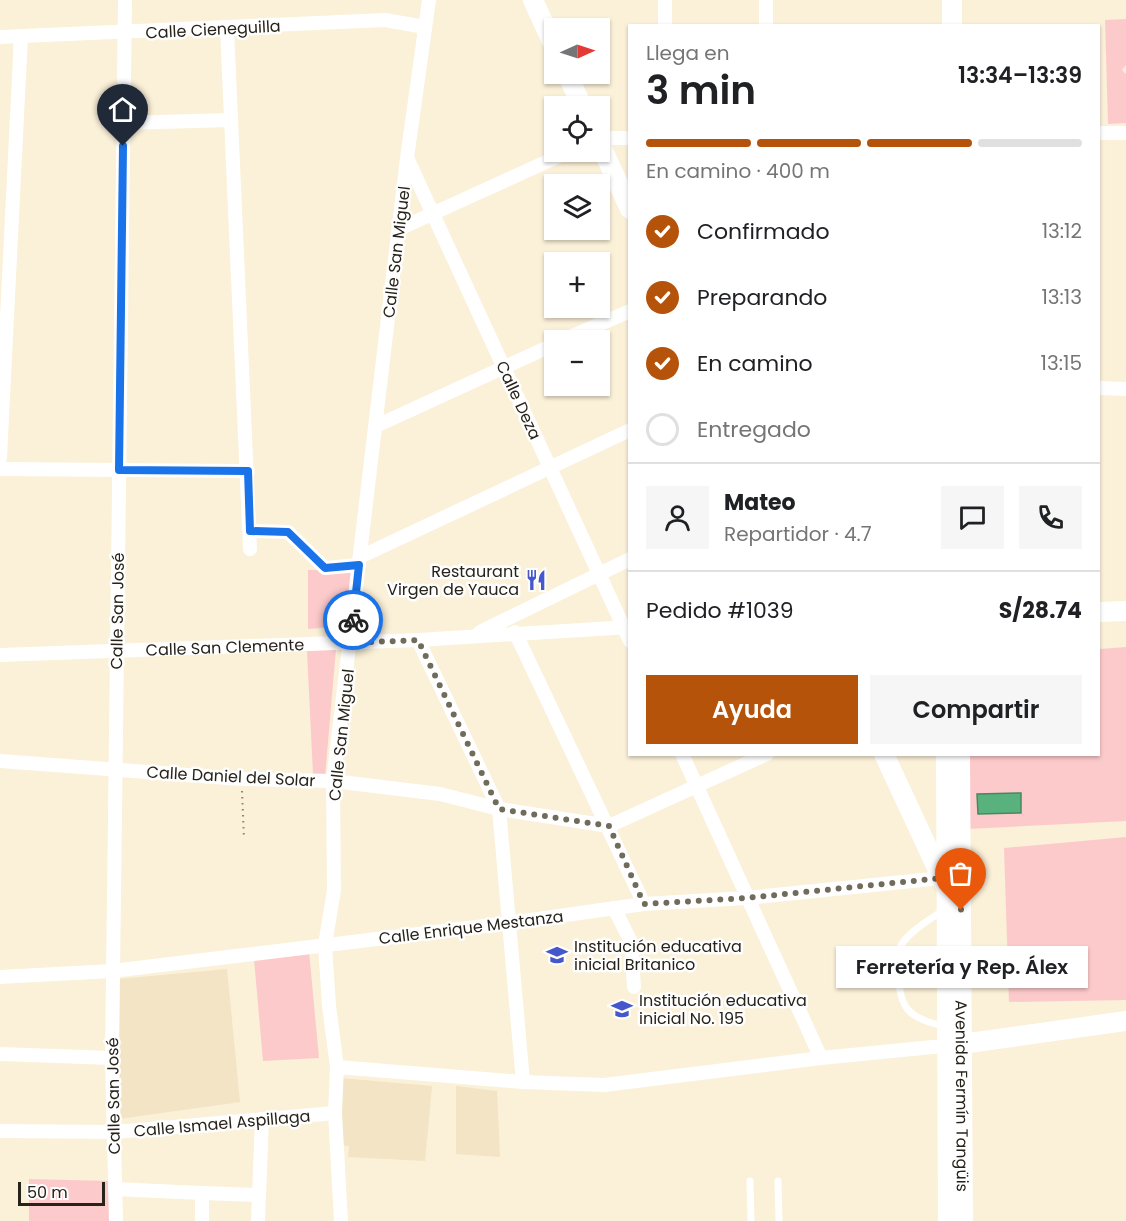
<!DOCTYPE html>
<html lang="es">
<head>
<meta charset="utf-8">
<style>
	:root { --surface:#fff; --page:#f6f6f6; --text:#202124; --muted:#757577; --line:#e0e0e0; --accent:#b45309 }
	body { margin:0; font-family:Poppins,sans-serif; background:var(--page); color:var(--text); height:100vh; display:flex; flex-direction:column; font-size:22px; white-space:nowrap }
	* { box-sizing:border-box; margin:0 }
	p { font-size:20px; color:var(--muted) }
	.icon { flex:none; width:33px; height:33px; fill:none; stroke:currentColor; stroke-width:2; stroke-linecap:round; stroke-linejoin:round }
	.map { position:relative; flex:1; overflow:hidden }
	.sheet { position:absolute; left:628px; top:24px; width:472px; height:732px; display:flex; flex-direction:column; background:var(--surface); border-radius:0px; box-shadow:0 2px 4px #0004 }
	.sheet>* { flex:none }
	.needle { width:39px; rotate:87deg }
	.controls { position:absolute; left:544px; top:18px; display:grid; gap:12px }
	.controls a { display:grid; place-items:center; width:66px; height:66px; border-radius:0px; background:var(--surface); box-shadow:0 2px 4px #0004; font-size:30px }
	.scale { position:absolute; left:18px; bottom:15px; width:87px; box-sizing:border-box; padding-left:6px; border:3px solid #27231a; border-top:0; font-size:16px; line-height:21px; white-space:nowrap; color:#27231a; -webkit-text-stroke:4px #fefefe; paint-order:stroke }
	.pin { position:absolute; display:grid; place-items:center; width:51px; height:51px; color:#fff; margin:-62px -26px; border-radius:50% 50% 50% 0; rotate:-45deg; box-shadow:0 0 6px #0007 }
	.pin .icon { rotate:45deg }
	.courier { position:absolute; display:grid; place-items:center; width:60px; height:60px; margin:-30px; border:4px solid #1a73e8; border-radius:50%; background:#fff; color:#222; box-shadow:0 2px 8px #0007 }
	.bubble { position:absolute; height:42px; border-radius:0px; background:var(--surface); box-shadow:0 2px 4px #0004; font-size:20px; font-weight:600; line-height:42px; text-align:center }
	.headline em { font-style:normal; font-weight:600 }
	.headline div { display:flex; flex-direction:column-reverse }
	.headline { display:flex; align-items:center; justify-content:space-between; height:102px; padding:0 18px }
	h1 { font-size:39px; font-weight:600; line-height:45px }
	.bar { display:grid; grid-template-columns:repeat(4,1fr); gap:9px 6px; align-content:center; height:72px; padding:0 18px }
	.bar i { height:8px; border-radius:4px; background:var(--line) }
	.bar .current { background:var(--accent) }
	.bar p { grid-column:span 4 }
	.line { display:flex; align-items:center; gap:15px; padding:0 18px; border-top:2px solid var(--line) }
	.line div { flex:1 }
	.round { display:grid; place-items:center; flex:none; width:63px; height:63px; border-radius:0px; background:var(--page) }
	ol { padding:0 18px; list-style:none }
	li { display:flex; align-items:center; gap:18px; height:66px }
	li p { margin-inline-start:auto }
	li .icon { padding:6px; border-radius:50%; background:var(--accent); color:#fff; stroke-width:4 }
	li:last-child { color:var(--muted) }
	li i { width:33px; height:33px; border:3px solid var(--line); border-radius:50% }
	.button { display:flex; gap:12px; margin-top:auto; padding:12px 18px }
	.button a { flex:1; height:69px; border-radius:0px; background:var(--accent); color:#fff; font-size:24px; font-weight:600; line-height:69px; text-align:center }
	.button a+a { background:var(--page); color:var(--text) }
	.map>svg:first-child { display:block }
	.built { fill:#f2e4c4 }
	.green { fill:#fdcacb }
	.water { fill:#59b27e; stroke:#4a8760; stroke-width:1.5 }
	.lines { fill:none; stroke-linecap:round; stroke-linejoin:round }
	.path { stroke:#8b8474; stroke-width:2; stroke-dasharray:1.5 4.5; stroke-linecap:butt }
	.lane { stroke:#fff; stroke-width:7 }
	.street { stroke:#fff; stroke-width:14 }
	.secondary { stroke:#fff; stroke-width:20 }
	.done { stroke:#716b5c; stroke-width:6; stroke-dasharray:0 10.8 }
	.route { stroke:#1a73e8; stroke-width:8 }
	.labels { text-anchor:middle; stroke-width:5; stroke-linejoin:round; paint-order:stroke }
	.street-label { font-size:16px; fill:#27231a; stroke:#fefefe }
	.poi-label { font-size:16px; fill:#27231a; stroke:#fefefe; text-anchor:start }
</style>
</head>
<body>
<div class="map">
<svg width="1126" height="1221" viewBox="0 0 1126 1221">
	<rect width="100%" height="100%" fill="#fbf0d8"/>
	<!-- built -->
	<path class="built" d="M 227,969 L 240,1102 L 119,1119 L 119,979 Z
		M 340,1078 L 432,1086 L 425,1161 L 348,1157 L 349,1146 L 339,1145 Z
		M 456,1086 L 497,1091 L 500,1157 L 456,1154 Z"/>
	<!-- green -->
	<path class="green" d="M 1126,19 L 1126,65 L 1122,70 L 1126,74 L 1126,123 L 1108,124 L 1105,20 Z
		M 308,570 L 352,570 L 346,626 L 308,629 Z
		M 1126,647 L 1126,821 L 966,829 L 966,755 L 1100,754 L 1100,649 Z
		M 336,649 L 325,777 L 313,775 L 307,651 Z
		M 1126,837 L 1126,1000 L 1009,1002 L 1004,848 Z
		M 309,951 L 319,1058 L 263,1061 L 254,959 Z
		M 29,1179 L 109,1181 L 109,1221 L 29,1221 Z"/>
	<!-- water -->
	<path class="water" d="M 1021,793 L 1021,813 L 978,814 L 977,794 Z"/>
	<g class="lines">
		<!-- path -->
		<path class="path" d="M 242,791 L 244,839"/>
		<!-- lane -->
		<path class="lane" d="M 942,911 C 928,921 908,932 900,947 C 897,954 898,964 898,970 C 899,1007 907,1019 945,1026
			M 750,1181 L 751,1221
			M 778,1181 L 779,1221"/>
		<!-- street -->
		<g class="street">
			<path d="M 665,0 L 665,26"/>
			<path d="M 766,26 L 766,0"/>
			<path d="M 227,28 L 250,549"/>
			<path d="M 0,37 L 385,20 L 425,27"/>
			<path d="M 123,123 L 231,120"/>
			<path d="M 1100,133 L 1126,133"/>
			<path d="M 600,138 L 630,138"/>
			<path d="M 408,160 L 630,641"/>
			<path d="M 399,229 L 568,152"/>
			<path d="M 563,340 L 630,311"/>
			<path d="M 1100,388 L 1126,389"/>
			<path d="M 376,426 L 555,344"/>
			<path d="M 0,458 L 21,36"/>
			<path d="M 0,469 L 248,471"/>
			<path d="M 250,531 L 288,532 L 325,568 L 359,565"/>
			<path d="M 360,557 L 630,430"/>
			<path d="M 480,632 L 630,559"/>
			<path d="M 515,632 L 644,904"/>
			<path d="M 418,640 L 499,809 L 523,1082"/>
			<path id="s1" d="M 0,655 L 418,640 L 630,627"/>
			<path d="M 682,754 L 821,1058"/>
			<path d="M 0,761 L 241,779 L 333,781 L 440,794 L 499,809 L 609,826 L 767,754"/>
			<path d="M 614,908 L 631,942 L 634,987"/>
			<path d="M 0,977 L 112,971 L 509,923 L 644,904 L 746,898 L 942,878"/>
			<path d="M 0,1054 L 112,1058"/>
			<path d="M 337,1067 L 523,1082 L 604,1085 L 821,1058 L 953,1045"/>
			<path d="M 0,1131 L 115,1132 L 335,1113"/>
			<path d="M 115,1189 L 202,1193 L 202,1221"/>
			<path d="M 202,1193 L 258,1195"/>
			<path d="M 116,1221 L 112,1058 L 125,0"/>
			<path d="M 258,1221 L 262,1119"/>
			<path d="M 341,1221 L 335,1113 L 337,1067 L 329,1006 L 325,945 L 334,890 L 333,781 L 407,158 L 429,0"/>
		</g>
		<!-- secondary -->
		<g class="secondary">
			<path d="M 533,0 L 555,48"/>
			<path d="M 952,26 L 952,0"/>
			<path d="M 567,74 L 582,106"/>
			<path d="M 600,144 L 630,209"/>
			<path d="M 1100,612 L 1126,611"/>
			<path d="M 884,754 L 944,883"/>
			<path d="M 946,754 L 948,1221"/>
			<path id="s2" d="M 960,754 L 963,1221"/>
			<path d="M 962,1044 L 1126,1021"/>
		</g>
	</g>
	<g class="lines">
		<!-- done -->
		<path class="done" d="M 353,620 L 351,643 L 418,640 L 499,809 L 609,826 L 644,904 L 746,898 L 942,878 L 946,887 L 961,887 L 961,910"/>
		<!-- route -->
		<path class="route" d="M 123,146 L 119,470 L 248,471 L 250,531 L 288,532 L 325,568 L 359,565 L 353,620"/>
	</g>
	<!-- icons -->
	<defs>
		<symbol id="restaurant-bare" viewBox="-9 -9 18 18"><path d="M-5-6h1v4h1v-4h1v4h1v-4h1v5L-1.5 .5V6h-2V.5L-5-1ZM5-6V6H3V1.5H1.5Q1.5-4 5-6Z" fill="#4557cb" stroke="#fefefe" stroke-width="2.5" paint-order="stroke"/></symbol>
		<symbol id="school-bare" viewBox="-9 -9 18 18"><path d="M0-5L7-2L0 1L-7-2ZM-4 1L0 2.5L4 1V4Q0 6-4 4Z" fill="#4557cb" stroke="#fefefe" stroke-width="2.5" paint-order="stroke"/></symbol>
	</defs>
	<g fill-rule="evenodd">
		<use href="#restaurant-bare" x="521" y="565" width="30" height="30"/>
		<use href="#school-bare" x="542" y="940" width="30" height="30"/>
		<use href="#school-bare" x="607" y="994" width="30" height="30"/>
	</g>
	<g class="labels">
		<!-- street labels -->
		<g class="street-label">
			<text transform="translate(213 29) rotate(-3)" y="6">Calle Cieneguilla</text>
			<text transform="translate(396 252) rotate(-83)" y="6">Calle San Miguel</text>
			<text transform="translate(519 400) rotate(65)" y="6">Calle Deza</text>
			<text transform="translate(117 611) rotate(-89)" y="6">Calle San José</text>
			<text dy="6" stroke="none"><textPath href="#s1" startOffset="225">Calle San Clemente</textPath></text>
			<text transform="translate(341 735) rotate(-84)" y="6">Calle San Miguel</text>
			<text transform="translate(231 776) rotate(3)" y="6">Calle Daniel del Solar</text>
			<text transform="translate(471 927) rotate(-7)" y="6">Calle Enrique Mestanza</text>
			<text transform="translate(113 1096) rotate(-91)" y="6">Calle San José</text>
			<text dy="6" stroke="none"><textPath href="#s2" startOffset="342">Avenida Fermín Tangüis</textPath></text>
			<text transform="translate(222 1123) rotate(-5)" y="6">Calle Ismael Aspillaga</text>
		</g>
		<!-- poi labels -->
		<g class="poi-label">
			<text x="519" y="577" text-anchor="end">Restaurant<tspan x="519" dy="18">Virgen de Yauca</tspan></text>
			<text x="574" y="952">Institución educativa<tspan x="574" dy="18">inicial Britanico</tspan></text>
			<text x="639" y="1006">Institución educativa<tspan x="639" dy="18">inicial No. 195</tspan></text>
		</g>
	</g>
</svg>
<div class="controls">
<a><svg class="needle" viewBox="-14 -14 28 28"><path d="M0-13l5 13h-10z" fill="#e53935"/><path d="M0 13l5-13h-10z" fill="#757577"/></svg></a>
<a><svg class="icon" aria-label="locate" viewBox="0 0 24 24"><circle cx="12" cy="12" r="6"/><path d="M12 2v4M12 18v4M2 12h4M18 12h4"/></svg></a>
<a><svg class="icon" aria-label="layers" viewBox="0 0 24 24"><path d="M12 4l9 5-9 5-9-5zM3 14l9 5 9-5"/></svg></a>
<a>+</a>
<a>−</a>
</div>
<div class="scale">50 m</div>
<div class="pin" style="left:961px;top:910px;background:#ea580c"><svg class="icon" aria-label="bag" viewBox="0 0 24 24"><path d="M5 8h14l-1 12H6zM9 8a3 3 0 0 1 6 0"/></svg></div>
<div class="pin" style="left:123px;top:146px;background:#1f2937"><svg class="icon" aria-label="home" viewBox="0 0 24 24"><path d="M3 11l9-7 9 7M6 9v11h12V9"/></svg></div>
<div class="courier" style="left:353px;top:620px"><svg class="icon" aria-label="bike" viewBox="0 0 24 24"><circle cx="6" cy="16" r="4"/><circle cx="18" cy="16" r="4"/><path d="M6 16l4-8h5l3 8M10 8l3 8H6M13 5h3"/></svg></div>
<div class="bubble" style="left:836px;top:946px;width:252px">Ferretería y Rep. Álex</div>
<section class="sheet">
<div class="headline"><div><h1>3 min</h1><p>Llega en</p></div><em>13:34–13:39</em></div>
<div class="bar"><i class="current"></i><i class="current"></i><i class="current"></i><i></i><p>En camino · 400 m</p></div>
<ol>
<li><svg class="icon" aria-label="check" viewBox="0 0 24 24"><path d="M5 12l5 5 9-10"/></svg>Confirmado<p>13:12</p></li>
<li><svg class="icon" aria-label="check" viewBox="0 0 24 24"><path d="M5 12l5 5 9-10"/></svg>Preparando<p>13:13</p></li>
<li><svg class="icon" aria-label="check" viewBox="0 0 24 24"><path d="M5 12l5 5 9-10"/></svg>En camino<p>13:15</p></li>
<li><i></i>Entregado</li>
</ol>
<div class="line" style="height:108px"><a class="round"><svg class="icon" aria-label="person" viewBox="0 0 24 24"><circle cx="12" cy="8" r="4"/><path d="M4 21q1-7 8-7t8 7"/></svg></a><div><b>Mateo</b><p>Repartidor · 4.7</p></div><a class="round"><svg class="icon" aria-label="chat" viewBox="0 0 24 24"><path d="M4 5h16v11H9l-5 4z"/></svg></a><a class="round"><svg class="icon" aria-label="phone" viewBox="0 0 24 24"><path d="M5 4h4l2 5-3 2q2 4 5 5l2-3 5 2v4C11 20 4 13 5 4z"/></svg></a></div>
<div class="line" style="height:78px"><div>Pedido #1039</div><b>S/28.74</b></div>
<div class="button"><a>Ayuda</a><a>Compartir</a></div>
</section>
</div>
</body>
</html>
